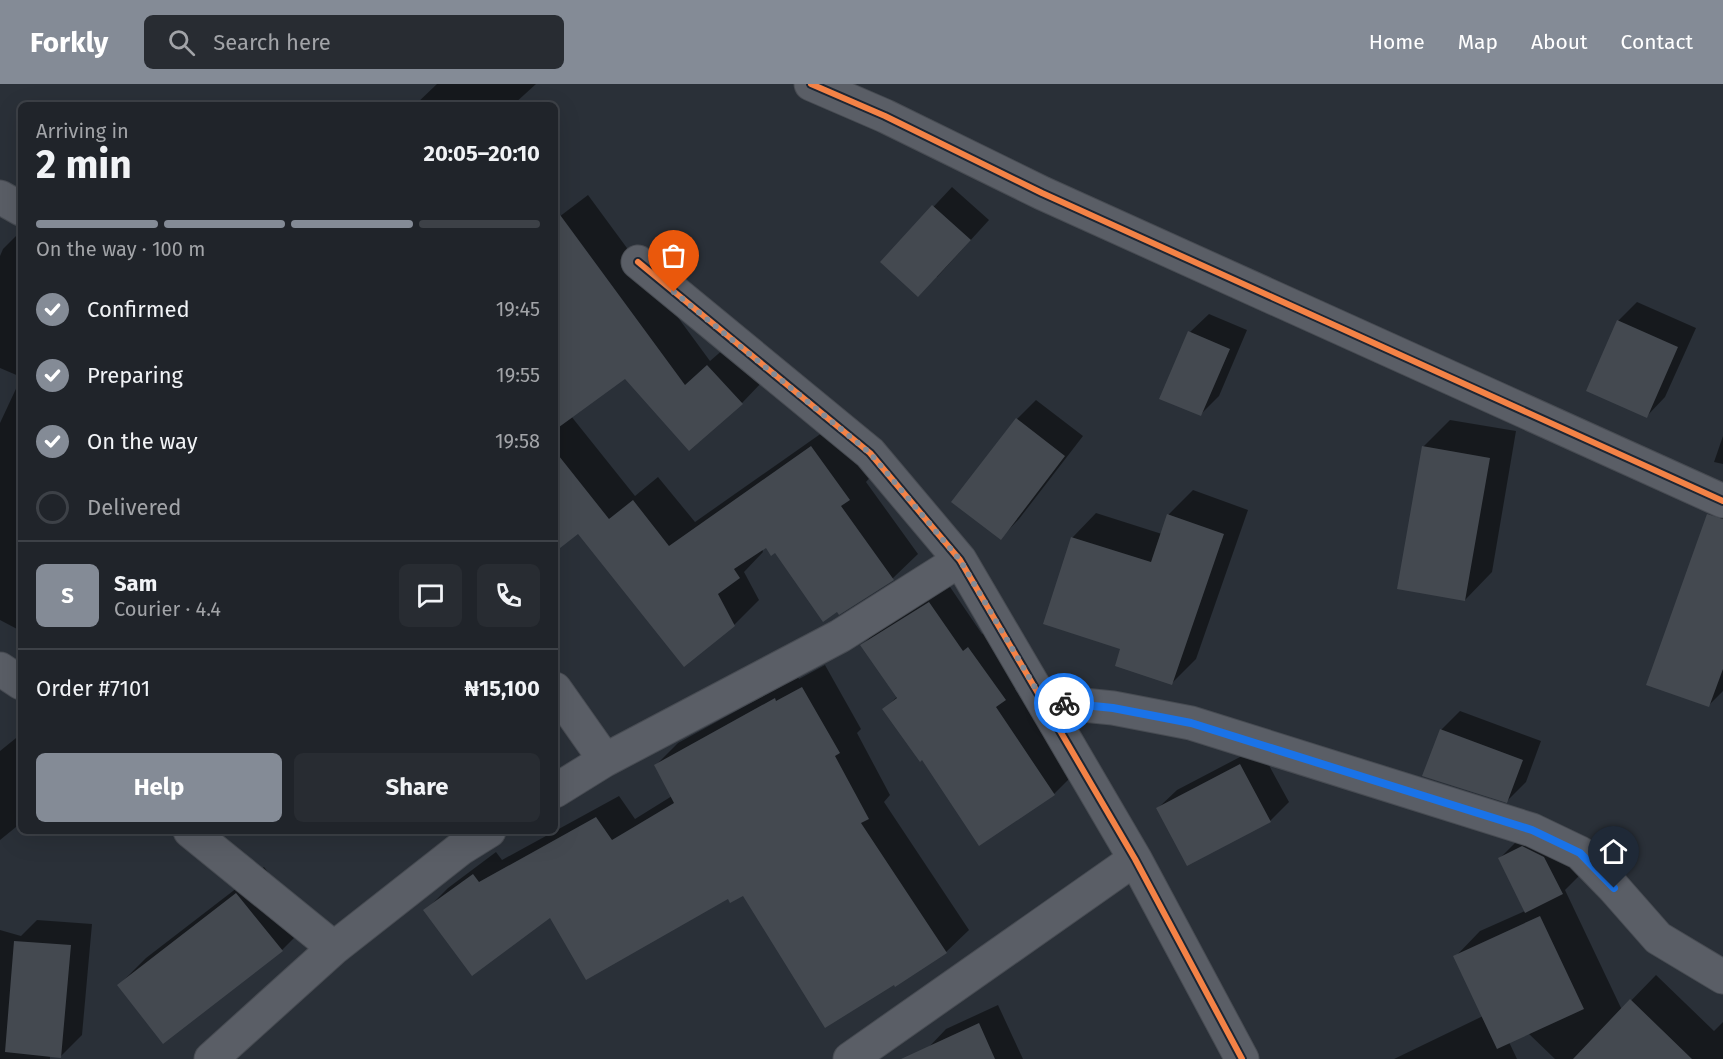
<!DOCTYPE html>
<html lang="en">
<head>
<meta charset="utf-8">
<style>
	:root { --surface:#20242a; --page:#282c32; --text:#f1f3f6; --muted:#a2a4a8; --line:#3d4147; --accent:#848b96 }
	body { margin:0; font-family:"Fira Sans",sans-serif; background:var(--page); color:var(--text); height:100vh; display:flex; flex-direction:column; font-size:22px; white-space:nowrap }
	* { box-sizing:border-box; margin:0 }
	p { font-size:20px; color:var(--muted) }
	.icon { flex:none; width:33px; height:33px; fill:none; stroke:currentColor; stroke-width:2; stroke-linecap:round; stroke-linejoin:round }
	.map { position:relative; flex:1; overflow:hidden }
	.details { position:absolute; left:18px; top:18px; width:540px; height:732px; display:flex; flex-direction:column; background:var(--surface); border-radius:9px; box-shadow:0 6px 24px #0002,0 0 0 2px var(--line) }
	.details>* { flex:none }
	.pin { position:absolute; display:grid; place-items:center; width:51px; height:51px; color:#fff; margin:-62px -26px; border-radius:50% 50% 50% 0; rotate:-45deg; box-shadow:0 0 6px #0007 }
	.pin .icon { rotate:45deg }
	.courier { position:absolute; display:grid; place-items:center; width:60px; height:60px; margin:-30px; border:4px solid #1a73e8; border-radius:50%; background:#fff; color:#222; box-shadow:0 2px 8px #0007 }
	.head em { font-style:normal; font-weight:700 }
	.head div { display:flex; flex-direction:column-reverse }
	.head { display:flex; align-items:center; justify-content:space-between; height:102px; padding:0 18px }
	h1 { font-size:39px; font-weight:700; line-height:45px }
	.bar { display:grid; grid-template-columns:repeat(4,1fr); gap:9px 6px; align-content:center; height:72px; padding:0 18px }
	.bar i { height:8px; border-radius:4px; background:var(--line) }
	.bar .active { background:var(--accent) }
	.bar p { grid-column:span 4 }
	.line { display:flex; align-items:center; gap:15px; padding:0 18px; border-top:2px solid var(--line) }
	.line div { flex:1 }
	.round { display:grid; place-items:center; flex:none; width:63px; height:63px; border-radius:9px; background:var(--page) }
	ol { padding:0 18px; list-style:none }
	li { display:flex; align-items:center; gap:18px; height:66px }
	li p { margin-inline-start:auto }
	li .icon { padding:6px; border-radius:50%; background:var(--accent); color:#fff; stroke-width:4 }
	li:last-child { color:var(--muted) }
	li i { width:33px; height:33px; border:3px solid var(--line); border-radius:50% }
	.primary-button { display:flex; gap:12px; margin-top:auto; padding:12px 18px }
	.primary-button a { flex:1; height:69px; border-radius:9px; background:var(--accent); color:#fff; font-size:24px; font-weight:700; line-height:69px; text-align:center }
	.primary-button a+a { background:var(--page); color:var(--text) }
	header { display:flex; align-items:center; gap:36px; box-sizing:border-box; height:84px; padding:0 30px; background:var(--accent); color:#fff }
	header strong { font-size:28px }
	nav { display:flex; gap:33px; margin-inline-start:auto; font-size:21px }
	.search { width:420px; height:54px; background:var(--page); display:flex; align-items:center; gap:15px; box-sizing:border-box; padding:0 21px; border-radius:9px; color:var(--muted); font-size:22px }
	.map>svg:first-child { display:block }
	.shadow { fill:#0007 }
	.building { fill:#444950 }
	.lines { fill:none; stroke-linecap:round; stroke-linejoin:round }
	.street-casing { stroke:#484c53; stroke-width:35 }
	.street { stroke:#5a5e66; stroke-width:33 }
	.cycleway-casing { stroke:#1d2633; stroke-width:10 }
	.cycleway { stroke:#f48246; stroke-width:6 }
	.done { stroke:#848b96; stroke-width:6; stroke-dasharray:0 10.8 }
	.route { stroke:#1a73e8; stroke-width:8 }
</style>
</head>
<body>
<header>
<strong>Forkly</strong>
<div class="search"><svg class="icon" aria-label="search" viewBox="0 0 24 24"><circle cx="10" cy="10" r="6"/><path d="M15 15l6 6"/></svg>Search here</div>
<nav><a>Home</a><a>Map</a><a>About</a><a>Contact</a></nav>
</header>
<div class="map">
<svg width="1723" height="975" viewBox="0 0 1723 975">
	<rect width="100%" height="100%" fill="#2a3038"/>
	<!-- shadow -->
	<path class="shadow" d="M 437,0 L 536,0 L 513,21 L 415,21 Z
		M 952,103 L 989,136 L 937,193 L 882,178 Z
		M 588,111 L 710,277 L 733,257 L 766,294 L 742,319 L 625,293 L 571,332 L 635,412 L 658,393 L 695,438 L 836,339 L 873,390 L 866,398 L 918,470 L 893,494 L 839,529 L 775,467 L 766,462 L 762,465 L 763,468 L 744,488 L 759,516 L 734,541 L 578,448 L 555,466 L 555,136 Z
		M 21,147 L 21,293 L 0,284 L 0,172 L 3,165 Z
		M 1637,218 L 1696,244 L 1665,313 L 1647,332 L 1588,306 L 1618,237 Z
		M 1209,230 L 1247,246 L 1219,312 L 1200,331 L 1190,248 Z
		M 21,294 L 21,550 L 16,548 L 17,545 L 0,536 L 0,339 Z
		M 1036,316 L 1083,352 L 1019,435 L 1001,454 L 1017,335 Z
		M 1450,336 L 1516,347 L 1492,488 L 1465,516 L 1423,363 Z
		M 1723,352 L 1723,380 L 1714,378 Z
		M 1193,406 L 1248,426 L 1196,575 L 1171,600 L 1122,564 L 1072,454 L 1096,429 L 1162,450 L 1169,430 Z
		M 1723,431 L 1723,607 L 1708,622 L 1700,454 Z
		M 948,500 L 982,550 L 988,546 L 1024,596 L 1015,605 L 1073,691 L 1054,710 L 923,674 L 884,625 L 898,612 L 862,561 L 881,543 Z
		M 825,581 L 861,645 L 857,649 L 890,711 L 884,718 L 969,846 L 946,868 L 744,810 L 551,832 L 425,827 L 448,804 L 496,768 L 502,776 L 619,712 L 635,735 L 672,712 L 655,682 L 678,659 L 798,593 L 799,595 Z
		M 1460,627 L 1541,657 L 1526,698 L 1507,717 L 1441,646 Z
		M 21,650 L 21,739 L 0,756 L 0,667 Z
		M 1259,663 L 1289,718 L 1270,737 L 1158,724 L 1177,706 Z
		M 1542,744 L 1581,790 L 1565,806 L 1622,926 L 1656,891 L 1714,947 L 1723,938 L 1723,975 L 1555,975 L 1528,949 L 1509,958 L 1517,975 L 1394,975 L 1483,932 L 1455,873 L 1480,847 L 1525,827 L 1499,775 L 1518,756 Z
		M 264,783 L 309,839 L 282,866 L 119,901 L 146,874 Z
		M 37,836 L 92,840 L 82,951 L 61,972 L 50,971 L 50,975 L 0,975 L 0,846 L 21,852 Z
		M 998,921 L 1023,975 L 933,975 L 928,964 L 946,945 Z"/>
	<!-- building -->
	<path class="building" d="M 932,121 L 971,156 L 918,213 L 880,178 Z
		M 555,124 L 685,301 L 707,281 L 743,320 L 689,367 L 625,295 L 555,346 Z
		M 1617,236 L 1678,263 L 1647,334 L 1586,307 Z
		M 1188,247 L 1230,265 L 1201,332 L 1159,315 Z
		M 1016,334 L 1065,372 L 1001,456 L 951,418 Z
		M 811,362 L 850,416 L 841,422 L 894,496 L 839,531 L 837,528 L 823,538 L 775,469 L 771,472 L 766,464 L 734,485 L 740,494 L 718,510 L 735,542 L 684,583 L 578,450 L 555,468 L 555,367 L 609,435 L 633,416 L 669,462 Z
		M 1422,362 L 1490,374 L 1465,517 L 1397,505 Z
		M 1167,430 L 1224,450 L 1172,601 L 1115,582 L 1120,565 L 1043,540 L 1071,453 L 1151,478 Z
		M 1707,430 L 1723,435 L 1723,585 L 1709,623 L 1646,601 Z
		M 929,518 L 963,567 L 968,563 L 1006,616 L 996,623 L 1055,711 L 979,762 L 922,676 L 920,678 L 882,625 L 897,614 L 860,561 Z
		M 802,603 L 840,669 L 835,672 L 869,735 L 861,739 L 947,869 L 895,903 L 894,901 L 825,944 L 743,812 L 730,819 L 728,815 L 586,896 L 550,834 L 472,892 L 423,826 L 473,790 L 479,798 L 596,733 L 612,756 L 674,719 L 654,681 L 775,614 L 776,617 Z
		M 1440,645 L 1523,676 L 1507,719 L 1422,692 Z
		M 1240,680 L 1271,738 L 1187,782 L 1156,724 Z
		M 1522,762 L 1544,773 L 1563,810 L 1525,829 L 1498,774 Z
		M 236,809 L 283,867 L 163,960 L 117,901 Z
		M 1540,832 L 1584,925 L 1497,965 L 1453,872 Z
		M 14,857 L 71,861 L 61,974 L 5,968 Z
		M 1630,915 L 1692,975 L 1573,975 Z
		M 979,939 L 995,975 L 901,975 Z"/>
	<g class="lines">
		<defs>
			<path id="street" d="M 811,0 L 885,32 L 1042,109 L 1723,417
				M 0,113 L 21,125
				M 638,178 L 870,369 L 960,476 L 1135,775 L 1242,975
				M 0,585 L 21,599
				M 555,605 L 605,676
				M 1043,617 L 1113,624 L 1191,639 L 1532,746 L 1580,769 L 1614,804 L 1658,854 L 1723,893
				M 555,707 L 605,676 L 840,552 L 960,476
				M 190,747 L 334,864
				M 211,975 L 334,864 L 460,765 L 489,747
				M 850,975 L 1135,775"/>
		</defs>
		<!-- street casing -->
		<use href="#street" class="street-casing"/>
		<!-- street -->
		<use href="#street" class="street"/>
		<defs>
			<path id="cycleway" d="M 811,0 L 885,32 L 1042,109 L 1723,417
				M 638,178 L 870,369 L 960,476 L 1135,775 L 1242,975"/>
		</defs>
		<!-- cycleway casing -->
		<use href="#cycleway" class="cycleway-casing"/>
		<!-- cycleway -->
		<use href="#cycleway" class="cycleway"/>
	</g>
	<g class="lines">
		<!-- done -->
		<path class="done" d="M 674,208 L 870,369 L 960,476 L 1043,617 L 1064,619"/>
		<!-- route -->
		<path class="route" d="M 1064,619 L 1113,624 L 1191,639 L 1532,746 L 1580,769 L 1614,804"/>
	</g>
</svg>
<div class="pin" style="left:674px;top:208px;background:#ea580c"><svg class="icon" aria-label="bag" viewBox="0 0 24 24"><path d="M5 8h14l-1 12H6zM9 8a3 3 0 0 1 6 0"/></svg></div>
<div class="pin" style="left:1614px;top:804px;background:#1f2937"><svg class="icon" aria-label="home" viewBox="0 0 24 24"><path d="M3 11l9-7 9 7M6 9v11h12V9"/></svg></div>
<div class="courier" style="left:1064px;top:619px"><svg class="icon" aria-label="bike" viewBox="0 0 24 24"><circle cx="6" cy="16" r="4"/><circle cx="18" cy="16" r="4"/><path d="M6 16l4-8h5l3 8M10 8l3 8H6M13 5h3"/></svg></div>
<section class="details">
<div class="head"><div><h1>2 min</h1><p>Arriving in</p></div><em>20:05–20:10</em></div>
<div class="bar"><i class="active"></i><i class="active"></i><i class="active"></i><i></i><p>On the way · 100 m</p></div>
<ol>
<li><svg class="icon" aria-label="check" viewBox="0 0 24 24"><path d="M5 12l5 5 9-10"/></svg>Confirmed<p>19:45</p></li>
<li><svg class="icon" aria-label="check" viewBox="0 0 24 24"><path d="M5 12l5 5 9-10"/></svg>Preparing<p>19:55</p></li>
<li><svg class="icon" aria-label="check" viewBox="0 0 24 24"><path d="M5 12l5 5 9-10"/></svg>On the way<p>19:58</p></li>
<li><i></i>Delivered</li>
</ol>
<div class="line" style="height:108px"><b class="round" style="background:var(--accent);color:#fff">S</b><div><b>Sam</b><p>Courier · 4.4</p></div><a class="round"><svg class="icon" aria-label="chat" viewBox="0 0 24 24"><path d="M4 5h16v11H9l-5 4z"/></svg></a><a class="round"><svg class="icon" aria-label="phone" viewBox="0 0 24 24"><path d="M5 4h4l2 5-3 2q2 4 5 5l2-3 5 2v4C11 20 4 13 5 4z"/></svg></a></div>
<div class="line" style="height:78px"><div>Order #7101</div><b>₦15,100</b></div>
<div class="primary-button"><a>Help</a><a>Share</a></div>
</section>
</div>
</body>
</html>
